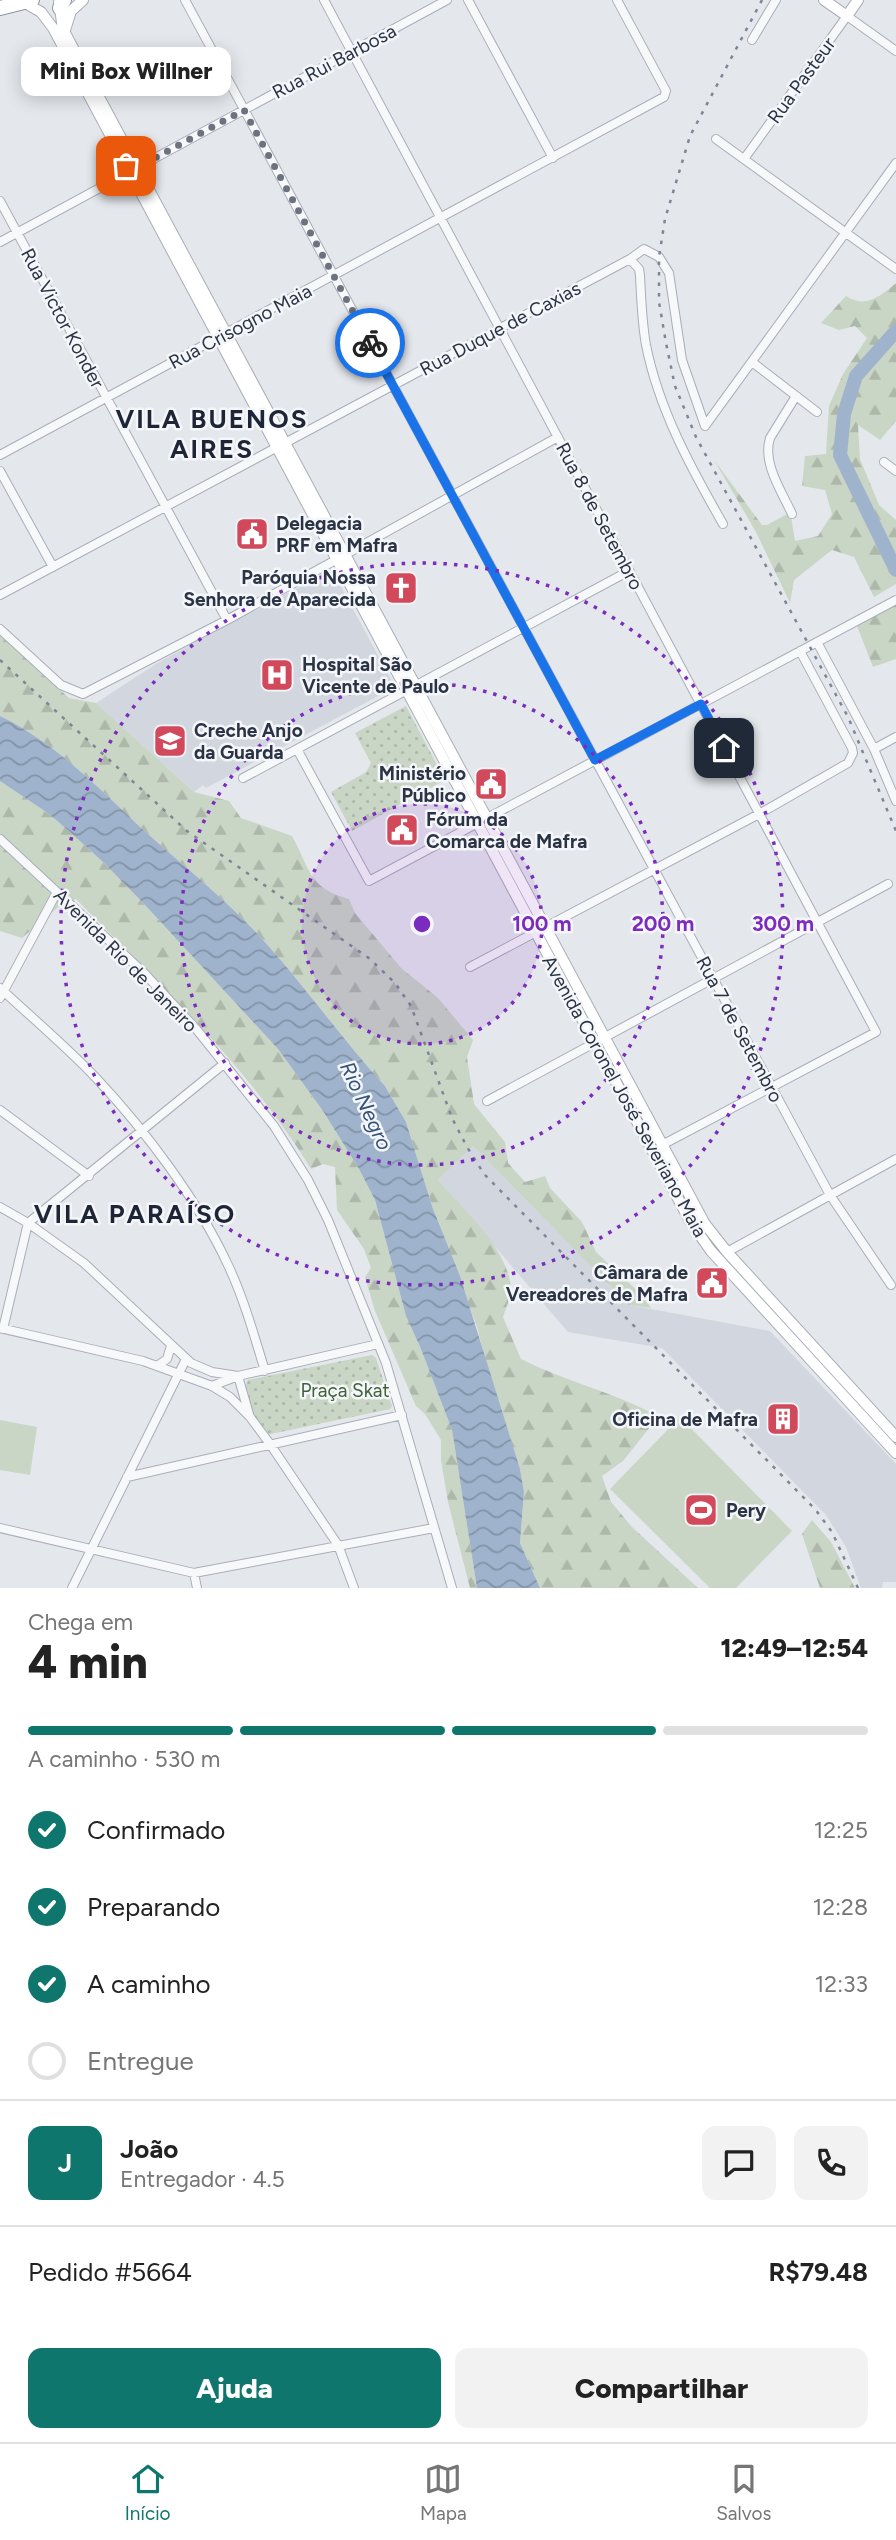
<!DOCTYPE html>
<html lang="pt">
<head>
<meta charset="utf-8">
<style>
	:root { --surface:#fff; --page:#f2f2f2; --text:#222; --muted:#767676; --line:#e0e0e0; --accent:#0f766e }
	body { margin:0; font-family:Figtree,sans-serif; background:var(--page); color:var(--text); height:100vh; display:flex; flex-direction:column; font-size:26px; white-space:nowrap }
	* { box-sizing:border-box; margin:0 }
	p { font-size:23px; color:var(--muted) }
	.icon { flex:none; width:38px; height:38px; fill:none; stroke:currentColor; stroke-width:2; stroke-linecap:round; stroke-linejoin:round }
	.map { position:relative; height:1588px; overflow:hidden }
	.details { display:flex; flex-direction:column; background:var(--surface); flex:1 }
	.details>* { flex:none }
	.pin { position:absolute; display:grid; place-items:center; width:60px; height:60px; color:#fff; margin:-30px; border-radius:14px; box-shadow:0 4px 10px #0006 }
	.courier { position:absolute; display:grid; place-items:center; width:70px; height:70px; margin:-35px; border:5px solid #1a73e8; border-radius:50%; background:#fff; color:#222; box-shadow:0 2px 9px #0007 }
	.bubble { position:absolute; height:49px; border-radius:14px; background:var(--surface); box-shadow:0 4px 18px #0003; font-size:23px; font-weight:800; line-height:49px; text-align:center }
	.overview em { font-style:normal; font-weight:800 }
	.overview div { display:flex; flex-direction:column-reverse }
	.overview { display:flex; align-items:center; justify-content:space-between; height:119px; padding:0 28px }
	h1 { font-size:46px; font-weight:800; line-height:52px }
	.bar { display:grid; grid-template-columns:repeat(4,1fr); gap:10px 7px; align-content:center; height:84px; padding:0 28px }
	.bar i { height:9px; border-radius:5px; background:var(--line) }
	.bar .selected { background:var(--accent) }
	.bar p { grid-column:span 4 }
	.line { display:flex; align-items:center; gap:18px; padding:0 28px; border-top:2px solid var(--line) }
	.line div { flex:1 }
	.round { display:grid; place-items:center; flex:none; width:74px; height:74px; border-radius:14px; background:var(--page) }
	ol { padding:0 28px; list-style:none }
	li { display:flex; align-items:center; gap:21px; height:77px }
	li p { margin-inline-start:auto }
	li .icon { padding:7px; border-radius:50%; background:var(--accent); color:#fff; stroke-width:4 }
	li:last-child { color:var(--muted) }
	li i { width:38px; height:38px; border:4px solid var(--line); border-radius:50% }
	.action { display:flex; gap:14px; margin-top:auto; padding:14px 28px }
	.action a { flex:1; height:80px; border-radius:14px; background:var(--accent); color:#fff; font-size:28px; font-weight:800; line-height:80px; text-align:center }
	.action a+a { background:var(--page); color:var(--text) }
	.tab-bar { display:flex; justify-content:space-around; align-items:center; height:98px; border-top:2px solid var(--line); background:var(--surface); font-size:19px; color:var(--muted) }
	.tab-bar a { display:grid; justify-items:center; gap:4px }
	.tab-bar .selected { color:var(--accent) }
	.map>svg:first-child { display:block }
	.built { fill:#d2d6de }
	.forest { fill:url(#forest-firs) }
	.park { fill:url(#park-dots) }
	.pitch { fill:#c9d6c5 }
	.water { fill:url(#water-waves) }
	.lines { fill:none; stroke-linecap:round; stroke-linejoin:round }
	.river { stroke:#9fb4cc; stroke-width:14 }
	.street-casing { stroke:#a9aeb7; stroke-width:10 }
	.secondary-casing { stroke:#a9aeb7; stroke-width:12 }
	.highway-casing { stroke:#8b94a3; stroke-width:16 }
	.street { stroke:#f7f8fa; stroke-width:8 }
	.secondary { stroke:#fff; stroke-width:10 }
	.highway { stroke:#fff; stroke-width:14 }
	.rail { stroke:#7d8696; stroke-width:2.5; stroke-dasharray:3.5 7; stroke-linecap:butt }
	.done { stroke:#6c737f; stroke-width:7; stroke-dasharray:0 12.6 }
	.route { stroke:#1a73e8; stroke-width:9 }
	.ring { fill:none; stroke:#7b2cbf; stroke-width:3.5; stroke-dasharray:3.5 7 }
	.labels { text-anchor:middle; stroke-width:5; stroke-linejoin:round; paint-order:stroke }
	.street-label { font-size:19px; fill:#2b3445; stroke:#f4f6f9 }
	.poi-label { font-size:19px; font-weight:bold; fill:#2b3445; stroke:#f4f6f9; text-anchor:start }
	.park-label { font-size:19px; fill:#3f6138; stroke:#f4f6f9 }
	.water-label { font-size:21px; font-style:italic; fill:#34527a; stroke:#f4f6f9 }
	.district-label { font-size:26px; font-weight:bold; letter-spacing:2px; fill:#1d2536; stroke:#f4f6f9 }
	.centre { fill:#7b2cbf; stroke:#f4f6f9; stroke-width:3.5 }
	.ring-label { font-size:21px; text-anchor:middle; font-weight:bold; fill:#7b2cbf; stroke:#f4f6f9; stroke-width:5; stroke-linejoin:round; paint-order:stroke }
</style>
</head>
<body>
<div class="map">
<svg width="896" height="1588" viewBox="0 0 896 1588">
	<defs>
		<pattern id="forest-firs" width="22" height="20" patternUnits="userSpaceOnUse" patternTransform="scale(1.75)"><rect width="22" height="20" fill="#c9d6c5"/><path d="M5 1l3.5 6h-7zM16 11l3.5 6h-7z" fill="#adb8ab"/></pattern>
		<pattern id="park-dots" width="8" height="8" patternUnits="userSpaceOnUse" patternTransform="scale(1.75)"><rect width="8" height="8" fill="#c9d6c5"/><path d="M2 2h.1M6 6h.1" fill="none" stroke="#adb8ab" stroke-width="1.8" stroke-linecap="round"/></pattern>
		<pattern id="water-waves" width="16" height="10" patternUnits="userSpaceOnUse" patternTransform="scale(1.75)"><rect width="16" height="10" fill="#9fb4cc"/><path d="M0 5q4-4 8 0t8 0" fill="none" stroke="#8293a7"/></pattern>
	</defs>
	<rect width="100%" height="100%" fill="#e4e7ec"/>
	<!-- built -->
	<path class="built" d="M 331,568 L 395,687 L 206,788 L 203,785 L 194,792 L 96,703 L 159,662 L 316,578 L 315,576 Z
		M 473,1146 L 629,1305 L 770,1331 L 896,1464 L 896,1582 L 883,1582 L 882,1588 L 861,1588 L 846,1547 L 826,1515 L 662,1348 L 568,1332 L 438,1180 Z"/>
	<!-- forest -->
	<path class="forest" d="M 896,283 L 896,421 L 880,440 L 858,425 L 860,459 L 879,505 L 896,520 L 896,584 L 874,597 L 854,557 L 832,550 L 794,580 L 790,603 L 756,532 L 714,460 L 762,525 L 767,525 L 789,513 L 791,516 L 795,541 L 818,536 L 832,514 L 825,490 L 802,486 L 805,456 L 826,454 L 829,406 L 843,374 L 867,338 L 855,326 L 839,330 L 821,323 L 846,296 C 865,309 881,296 896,283 Z
		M 896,605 L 896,659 L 873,667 L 857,626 Z
		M 0,635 L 69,698 L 96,703 L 194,792 L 229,801 L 241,818 L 292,836 C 311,870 308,888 349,899 L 355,913 L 401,968 L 438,998 L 473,1040 L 467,1057 L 474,1104 L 505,1142 L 508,1163 L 525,1182 L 545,1176 L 550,1188 L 582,1222 L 596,1252 L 644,1297 L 651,1308 L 629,1305 L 473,1146 L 438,1180 C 462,1208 503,1244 510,1281 C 513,1293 507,1305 503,1317 L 521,1359 C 563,1380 608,1391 650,1412 L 650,1427 L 623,1461 L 602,1476 L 611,1502 L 632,1527 L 698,1588 L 540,1588 L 520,1543 L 524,1492 L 520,1469 L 491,1382 L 477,1327 L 433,1209 L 406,1122 L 385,1086 C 338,1035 299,977 251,927 C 215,890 175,859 137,824 C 95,784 52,741 0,716 Z
		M 0,781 L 49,814 L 70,832 L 105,864 L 145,905 L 278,1049 L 323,1111 L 359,1169 L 375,1200 L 406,1316 L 421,1349 L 452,1430 L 477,1588 L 470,1588 L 448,1502 L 441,1460 L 441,1440 L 425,1414 L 416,1406 L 375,1311 L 365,1277 L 371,1268 L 364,1249 L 337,1210 L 335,1167 L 323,1164 L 311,1169 C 248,1066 160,985 76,899 L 57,908 L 22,938 L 0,931 Z
		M 812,1520 L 831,1542 L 855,1588 L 820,1588 L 802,1534 Z"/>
	<!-- park -->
	<path class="park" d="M 406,706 L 445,780 L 352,831 L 331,792 L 366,772 L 371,763 L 355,733 Z
		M 372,1355 L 376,1358 L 392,1406 L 390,1409 L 261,1436 L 259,1434 L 245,1387 L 248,1380 Z"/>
	<!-- pitch -->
	<path class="pitch" d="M 680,1417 L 792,1531 L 736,1588 L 710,1588 L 610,1489 Z
		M 0,1420 L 37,1427 L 30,1475 L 0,1470 Z"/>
	<!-- water -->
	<path class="water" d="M 0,716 C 52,741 95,784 137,824 C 175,859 215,890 251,927 C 299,977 338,1035 385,1086 L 406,1122 L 433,1209 L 460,1276 L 520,1469 L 524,1492 L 520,1543 L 540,1588 L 477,1588 L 452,1430 L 421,1349 L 406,1316 L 375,1200 L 359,1169 L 323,1111 L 278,1049 L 145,905 L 105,864 L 70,832 L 49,814 L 0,781 Z"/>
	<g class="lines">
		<!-- river -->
		<path class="river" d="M 896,331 L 856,376 L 844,414 L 840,455 L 896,570"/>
		<defs>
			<path id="street" d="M 185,0 L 830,1195 L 891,1285
				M 324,0 L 876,1032 L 662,1145
				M 468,0 L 553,158
				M 752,40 L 776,0
				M 716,139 L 896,269
				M 744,159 L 847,16 L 896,51
				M 0,201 L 227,620
				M 0,242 L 447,0
				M 630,259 L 639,269 L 640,275 C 641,299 642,322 646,345 C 659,410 691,468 723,524
				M 752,362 L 817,412
				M 705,426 L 896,163
				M 0,455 L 664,97 L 666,91 L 617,0
				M 884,462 L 896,471
				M 0,471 L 53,567
				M 792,514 C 782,492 762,463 770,438 L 796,396
				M 0,595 L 630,259 L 644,249 L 659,257 L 669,273 L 682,360 L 705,426
				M 0,629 L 61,685 L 83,694 L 227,620 L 558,437
				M 817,642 L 874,749 L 896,801
				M 874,749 L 896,737
				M 298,751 L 369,881 L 896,600
				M 243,778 L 629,571
				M 0,839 L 145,974 L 197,1030 L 274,1126 L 308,1180 L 328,1220 L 386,1363 L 452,1588
				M 470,967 L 759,814 L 848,763 L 853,753 L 852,748 L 800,651
				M 0,988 C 32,1018 67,1047 97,1079 C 145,1130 199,1202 228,1265 C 244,1299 254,1335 265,1371
				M 0,998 L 57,892
				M 487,1101 L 888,884
				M 0,1110 L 89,1176
				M 0,1207 L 28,1223 L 84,1263 L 191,1363 L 212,1372 L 238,1376 L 249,1414
				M 727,1252 L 896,1159
				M 0,1328 L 143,1361 L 212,1386 L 230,1397 L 250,1417 L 270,1444 L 338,1545 L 354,1588
				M 3,1329 L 28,1223 L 225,1063
				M 157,1366 L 167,1359 L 171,1346
				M 212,1386 L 238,1376 L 378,1344
				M 127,1477 L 402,1415
				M 0,1528 L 194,1573 L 434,1528
				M 194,1573 L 197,1588
				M 72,1588 L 186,1359"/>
			<path id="secondary" d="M 824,0 L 847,16 L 858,0
				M 59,2 L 63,29 L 85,71 L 705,1224 L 727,1252 L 896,1437
				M 25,3 L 41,12 L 53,28 L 690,1221 L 711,1251 L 896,1453
				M 65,30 L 71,11 L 83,0"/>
			<path id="highway" d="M 0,8 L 32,0
				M 60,8 L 64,0"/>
		</defs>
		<!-- street casing -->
		<use href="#street" class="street-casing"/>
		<!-- secondary casing -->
		<use href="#secondary" class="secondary-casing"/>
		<!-- highway casing -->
		<use href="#highway" class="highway-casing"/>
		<!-- street -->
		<use href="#street" class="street"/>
		<!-- secondary -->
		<use href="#secondary" class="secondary"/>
		<!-- highway -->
		<use href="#highway" class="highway"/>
		<!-- rail -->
		<path class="rail" d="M 762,0 L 690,136 L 665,219 L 659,257 L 659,302 L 666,343 L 675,386 L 696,437 L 848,717 L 896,831
			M 0,660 L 187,831 L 370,959 L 395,983 L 411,1006 L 452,1118 L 467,1147 L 484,1174 L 815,1509 L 832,1532 L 858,1588"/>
	</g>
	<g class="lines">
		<!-- done -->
		<path class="done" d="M 126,166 L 129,172 L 244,110 L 370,343"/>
		<!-- route -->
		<path class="route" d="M 370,343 L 595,760 L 701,704 L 724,748"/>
	</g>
	<!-- distance rings -->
	<circle cx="422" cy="924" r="120" fill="#7b2cbf" fill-opacity=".12"/>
	<g class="ring">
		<circle cx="422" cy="924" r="120"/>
		<circle cx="422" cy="924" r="241"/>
		<circle cx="422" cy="924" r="361"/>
	</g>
	<!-- icons -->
	<defs>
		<symbol id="civic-square" viewBox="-11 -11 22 22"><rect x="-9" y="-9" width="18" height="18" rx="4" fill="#d1495b" stroke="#f4f6f9"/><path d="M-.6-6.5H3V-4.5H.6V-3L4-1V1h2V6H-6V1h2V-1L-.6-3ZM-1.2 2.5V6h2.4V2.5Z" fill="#fff"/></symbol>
		<symbol id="church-square" viewBox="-11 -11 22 22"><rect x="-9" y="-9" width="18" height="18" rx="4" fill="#d1495b" stroke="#f4f6f9"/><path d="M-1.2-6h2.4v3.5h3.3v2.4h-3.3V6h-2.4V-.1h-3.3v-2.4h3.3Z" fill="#fff"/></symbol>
		<symbol id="hospital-square" viewBox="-11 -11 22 22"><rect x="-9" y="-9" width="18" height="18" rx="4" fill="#d1495b" stroke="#f4f6f9"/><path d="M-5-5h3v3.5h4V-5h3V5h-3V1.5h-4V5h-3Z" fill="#fff"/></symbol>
		<symbol id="school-square" viewBox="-11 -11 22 22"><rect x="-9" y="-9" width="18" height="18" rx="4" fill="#d1495b" stroke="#f4f6f9"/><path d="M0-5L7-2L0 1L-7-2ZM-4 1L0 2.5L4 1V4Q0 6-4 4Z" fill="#fff"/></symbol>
		<symbol id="building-square" viewBox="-11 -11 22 22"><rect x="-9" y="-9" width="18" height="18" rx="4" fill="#d1495b" stroke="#f4f6f9"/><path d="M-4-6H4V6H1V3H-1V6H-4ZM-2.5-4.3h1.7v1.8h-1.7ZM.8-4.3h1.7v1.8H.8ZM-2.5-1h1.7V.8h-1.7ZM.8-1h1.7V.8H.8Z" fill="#fff"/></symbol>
		<symbol id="stadium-square" viewBox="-11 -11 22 22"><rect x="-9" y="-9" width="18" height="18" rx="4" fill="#d1495b" stroke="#f4f6f9"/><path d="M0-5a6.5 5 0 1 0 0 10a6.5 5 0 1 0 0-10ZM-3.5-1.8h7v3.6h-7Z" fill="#fff"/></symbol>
	</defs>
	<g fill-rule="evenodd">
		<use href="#civic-square" x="233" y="515" width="38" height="38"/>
		<use href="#church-square" x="382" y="569" width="38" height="38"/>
		<use href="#hospital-square" x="258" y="656" width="38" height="38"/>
		<use href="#school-square" x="151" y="722" width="38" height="38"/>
		<use href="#civic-square" x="472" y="765" width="38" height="38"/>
		<use href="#civic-square" x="383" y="811" width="38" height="38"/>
		<use href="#civic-square" x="693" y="1264" width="38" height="38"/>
		<use href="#building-square" x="764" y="1400" width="38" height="38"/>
		<use href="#stadium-square" x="682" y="1491" width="38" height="38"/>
	</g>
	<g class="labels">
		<!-- street labels -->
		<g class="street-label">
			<text transform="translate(334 61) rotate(-28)" y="7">Rua Rui Barbosa</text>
			<text transform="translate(801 80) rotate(-54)" y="7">Rua Pasteur</text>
			<text transform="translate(63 318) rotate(62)" y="7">Rua Victor Konder</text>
			<text transform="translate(240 326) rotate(-28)" y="7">Rua Crisogno Maia</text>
			<text transform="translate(500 328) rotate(-28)" y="7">Rua Duque de Caxias</text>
			<text transform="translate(600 516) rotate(62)" y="7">Rua 8 de Setembro</text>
			<text transform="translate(126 960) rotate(45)" y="7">Avenida Rio de Janeiro</text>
			<text transform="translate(740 1029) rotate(62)" y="7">Rua 7 de Setembro</text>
			<text transform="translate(625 1096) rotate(61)" y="7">Avenida Coronel José Severiano Maia</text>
		</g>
		<!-- poi labels -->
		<g class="poi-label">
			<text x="276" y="530">Delegacia<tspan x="276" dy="22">PRF em Mafra</tspan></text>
			<text x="376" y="584" text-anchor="end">Paróquia Nossa<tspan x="376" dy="22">Senhora de Aparecida</tspan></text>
			<text x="302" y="671">Hospital São<tspan x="302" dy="22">Vicente de Paulo</tspan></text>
			<text x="194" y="737">Creche Anjo<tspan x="194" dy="22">da Guarda</tspan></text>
			<text x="466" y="780" text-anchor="end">Ministério<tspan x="466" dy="22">Público</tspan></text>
			<text x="426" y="826">Fórum da<tspan x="426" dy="22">Comarca de Mafra</tspan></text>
			<text x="688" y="1279" text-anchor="end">Câmara de<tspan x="688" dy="22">Vereadores de Mafra</tspan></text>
			<text x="758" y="1426" text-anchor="end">Oficina de Mafra</text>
			<text x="726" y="1517">Pery</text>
		</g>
		<!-- park labels -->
		<g class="park-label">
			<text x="345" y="1397">Praça Skat</text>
		</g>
		<!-- water labels -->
		<g class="water-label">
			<text transform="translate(366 1106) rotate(65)" y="7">Rio Negro</text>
		</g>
		<!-- district labels -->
		<g class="district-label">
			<text x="212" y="428">VILA BUENOS<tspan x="212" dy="30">AIRES</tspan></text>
			<text x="135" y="1223">VILA PARAÍSO</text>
		</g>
	</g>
	<circle cx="422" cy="924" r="10" class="centre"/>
	<g class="ring-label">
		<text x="542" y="931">100 m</text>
		<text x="663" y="931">200 m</text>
		<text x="783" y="931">300 m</text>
	</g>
</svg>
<div class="pin" style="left:126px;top:166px;background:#ea580c"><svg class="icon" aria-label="bag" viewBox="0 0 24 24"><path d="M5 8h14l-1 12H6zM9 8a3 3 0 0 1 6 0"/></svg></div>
<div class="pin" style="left:724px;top:748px;background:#1f2937"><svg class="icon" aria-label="home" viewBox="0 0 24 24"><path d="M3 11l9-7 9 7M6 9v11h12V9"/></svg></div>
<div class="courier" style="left:370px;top:343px"><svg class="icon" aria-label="bike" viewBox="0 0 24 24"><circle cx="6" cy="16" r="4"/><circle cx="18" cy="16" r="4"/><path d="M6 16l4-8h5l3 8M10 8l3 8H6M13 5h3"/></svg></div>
<div class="bubble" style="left:21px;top:47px;width:210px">Mini Box Willner</div>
</div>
<section class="details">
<div class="overview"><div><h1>4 min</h1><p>Chega em</p></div><em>12:49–12:54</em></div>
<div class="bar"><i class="selected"></i><i class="selected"></i><i class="selected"></i><i></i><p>A caminho · 530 m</p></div>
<ol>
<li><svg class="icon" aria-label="check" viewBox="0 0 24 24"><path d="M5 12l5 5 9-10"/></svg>Confirmado<p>12:25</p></li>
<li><svg class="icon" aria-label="check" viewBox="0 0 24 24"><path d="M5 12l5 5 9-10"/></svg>Preparando<p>12:28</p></li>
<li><svg class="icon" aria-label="check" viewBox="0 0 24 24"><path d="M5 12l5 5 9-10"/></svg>A caminho<p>12:33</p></li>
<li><i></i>Entregue</li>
</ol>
<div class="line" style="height:126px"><b class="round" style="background:var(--accent);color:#fff">J</b><div><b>João</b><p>Entregador · 4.5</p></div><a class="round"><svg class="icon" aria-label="chat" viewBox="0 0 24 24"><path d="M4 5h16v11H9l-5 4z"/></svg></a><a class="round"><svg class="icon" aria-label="phone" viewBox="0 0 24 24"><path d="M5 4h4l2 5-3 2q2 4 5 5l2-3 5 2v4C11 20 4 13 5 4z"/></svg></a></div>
<div class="line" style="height:91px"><div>Pedido #5664</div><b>R$79.48</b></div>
<div class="action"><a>Ajuda</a><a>Compartilhar</a></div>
</section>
<nav class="tab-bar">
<a class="selected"><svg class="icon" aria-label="home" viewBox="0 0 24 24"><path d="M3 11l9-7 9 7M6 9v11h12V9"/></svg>Início</a>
<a><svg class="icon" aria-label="map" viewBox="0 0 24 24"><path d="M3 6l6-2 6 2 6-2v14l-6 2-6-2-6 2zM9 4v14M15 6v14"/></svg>Mapa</a>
<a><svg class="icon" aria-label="saved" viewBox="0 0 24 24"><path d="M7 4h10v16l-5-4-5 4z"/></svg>Salvos</a>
</nav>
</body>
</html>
